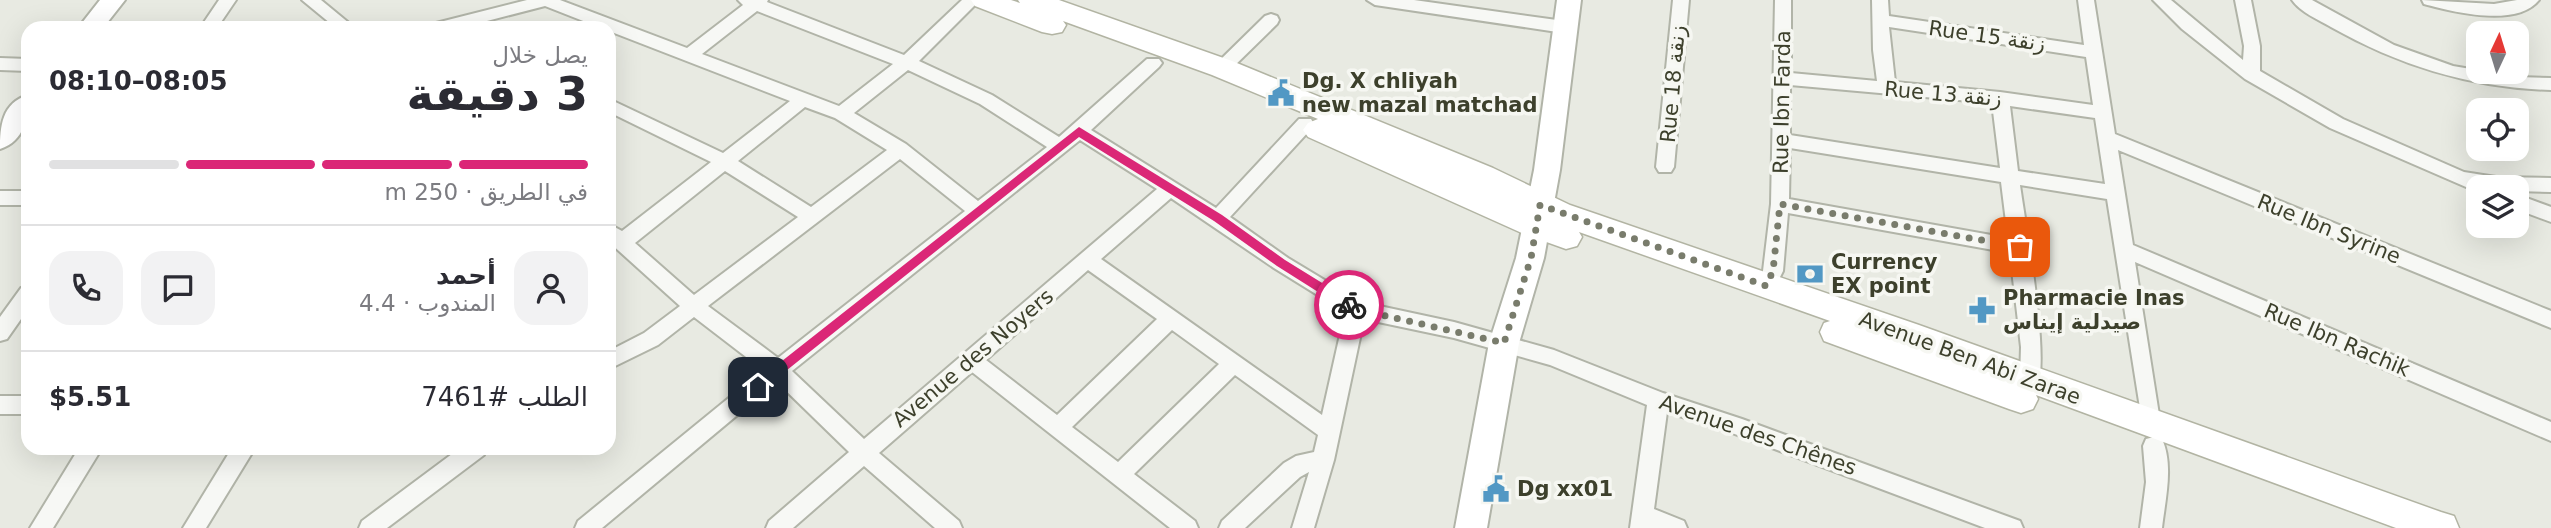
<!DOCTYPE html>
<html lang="ar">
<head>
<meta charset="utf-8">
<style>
	:root { --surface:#fff; --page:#f2f2f3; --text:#2b2b33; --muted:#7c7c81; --line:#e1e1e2; --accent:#db2777 }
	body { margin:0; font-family:"DejaVu Sans","Noto Sans Arabic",sans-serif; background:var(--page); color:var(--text); direction:rtl; height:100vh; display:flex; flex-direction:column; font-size:26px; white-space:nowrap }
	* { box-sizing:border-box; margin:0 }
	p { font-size:23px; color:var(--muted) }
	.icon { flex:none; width:38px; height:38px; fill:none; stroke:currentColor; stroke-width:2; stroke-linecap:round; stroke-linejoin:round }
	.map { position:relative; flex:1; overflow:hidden; direction:ltr }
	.side { position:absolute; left:21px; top:21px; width:595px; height:434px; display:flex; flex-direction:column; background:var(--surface); border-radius:21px; box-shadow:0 7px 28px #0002; direction:rtl }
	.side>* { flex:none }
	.needle { width:46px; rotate:4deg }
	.fabs { position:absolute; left:2466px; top:21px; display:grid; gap:14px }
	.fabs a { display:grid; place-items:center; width:63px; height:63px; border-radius:14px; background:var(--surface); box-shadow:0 7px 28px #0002; font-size:35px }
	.pin { position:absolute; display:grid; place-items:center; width:60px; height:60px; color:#fff; margin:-30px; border-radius:14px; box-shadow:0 4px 10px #0006 }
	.courier { position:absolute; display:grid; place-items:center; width:70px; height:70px; margin:-35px; border:5px solid #db2777; border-radius:50%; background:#fff; color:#222; box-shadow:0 2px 9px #0007 }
	.overview em { font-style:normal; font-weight:800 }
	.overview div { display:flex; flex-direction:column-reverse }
	.overview { display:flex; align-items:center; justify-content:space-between; height:119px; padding:0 28px }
	h1 { font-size:46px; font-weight:800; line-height:52px }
	.bar { display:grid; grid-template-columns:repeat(4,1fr); gap:10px 7px; align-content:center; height:84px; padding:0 28px }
	.bar i { height:9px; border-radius:5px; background:var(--line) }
	.bar .current { background:var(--accent) }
	.bar p { grid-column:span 4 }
	.line { display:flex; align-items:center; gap:18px; padding:0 28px; border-top:2px solid var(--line) }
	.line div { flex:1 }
	.round { display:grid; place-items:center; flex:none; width:74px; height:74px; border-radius:21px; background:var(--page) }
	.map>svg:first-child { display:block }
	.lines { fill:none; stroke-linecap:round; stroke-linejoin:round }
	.street-casing { stroke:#b1b4a8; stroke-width:4 }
	.secondary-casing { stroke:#b1b4a8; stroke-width:4 }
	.primary-casing { stroke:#b2b4a3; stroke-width:3 }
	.street { fill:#f7f8f5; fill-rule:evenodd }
	.secondary { fill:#fff; fill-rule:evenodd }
	.primary { fill:#fff; fill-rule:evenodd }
	.route { fill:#db2777 }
	.done { stroke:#797c6c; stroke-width:7; stroke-dasharray:0 12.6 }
	.labels { text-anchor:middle; stroke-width:7; stroke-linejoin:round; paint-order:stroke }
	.street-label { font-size:21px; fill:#3d402c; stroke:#f6f7f2 }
	.poi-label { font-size:21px; font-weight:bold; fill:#3d402c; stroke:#f6f7f2; text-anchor:start }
</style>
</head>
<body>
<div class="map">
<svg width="2551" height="528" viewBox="0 0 2551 528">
	<rect width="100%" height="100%" fill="#e8eae2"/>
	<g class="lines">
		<defs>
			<path id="street" d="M 219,0 L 236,0 L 217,28 L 200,28 Z
				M 302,0 L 321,0 L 355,28 L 336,28 Z
				M 527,0 L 560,0 L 687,48 L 743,5 L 738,0 L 768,0 L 767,2 L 904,55 L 962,0 L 980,0 L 919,61 L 992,95 L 1059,137 L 1147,59 L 1159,59 L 1162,63 L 1159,67 L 1091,130 L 1216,208 L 1299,119 L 1311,119 L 1314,124 L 1311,129 L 1230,217 L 1288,258 L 1361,302 L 1454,322 L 1554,350 L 1663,393 L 1742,419 L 2020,521 L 2023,528 L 1985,528 L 1732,433 L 1667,412 L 1654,509 L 1684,521 L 1687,528 L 1630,528 L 1647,405 L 1550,365 L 1454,338 L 1364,319 L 1334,460 L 1314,528 L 1292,528 L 1309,472 L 1300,477 L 1245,528 L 1219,528 L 1222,521 L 1284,463 L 1296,456 L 1314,452 L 1318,435 L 1235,375 L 1134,474 L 1195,521 L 1198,528 L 1170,528 L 972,372 L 879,453 L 959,521 L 962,528 L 935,528 L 864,466 L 793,528 L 766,528 L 769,521 L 849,452 L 777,382 L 602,528 L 575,528 L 578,521 L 763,370 L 694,317 L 658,345 L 609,369 L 609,351 L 644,333 L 680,306 L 609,242 L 609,224 L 622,231 L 711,162 L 609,112 L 609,99 L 723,153 L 790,101 L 609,31 L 609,28 L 601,28 L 545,6 L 460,28 L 430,28 L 432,24 ZM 757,11 L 893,64 L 839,106 L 702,54 ZM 908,70 L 980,104 L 1047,147 L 978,201 L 906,144 L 854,113 ZM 805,107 L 835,118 L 887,150 L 811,207 L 738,161 ZM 1080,140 L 1157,189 L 864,439 L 792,371 ZM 900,159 L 965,211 L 778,358 L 708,306 ZM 725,171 L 798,217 L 694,295 L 635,243 ZM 1171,198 L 1274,268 L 1345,312 L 1322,415 L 1101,259 ZM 1088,270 L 1157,319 L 1057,415 L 986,360 ZM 1172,330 L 1219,364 L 1118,462 L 1072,427 Z
				M 1367,0 L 1414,0 L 1564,21 L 1572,27 L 1564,33 L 1375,5 Z
				M 1673,0 L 1689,0 L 1674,167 L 1671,172 L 1659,172 L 1656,167 Z
				M 1775,0 L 1791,0 L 1791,73 L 1877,81 L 1873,50 L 1872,0 L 1888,0 L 1889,16 L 2084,45 L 2078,0 L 2094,0 L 2115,134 L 2551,311 L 2551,328 L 2118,150 L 2133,245 L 2551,422 L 2551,441 L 2135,262 L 2160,421 L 2157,427 L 2150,430 L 2143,427 L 2107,199 L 2020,185 C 2025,221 2050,360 2037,386 L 2030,389 L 2023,386 L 2020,380 L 2021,347 L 2010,253 L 1788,213 L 1783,271 L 1773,291 L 1766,294 L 1759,291 L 1756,286 L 1763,271 L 1771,204 ZM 1889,27 L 2086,57 L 2093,105 L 2000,92 L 1895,82 ZM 1790,85 L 1992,103 L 2000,168 L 1790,135 ZM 2010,106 L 2095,118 L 2105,184 L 2018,171 ZM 1790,148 L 2001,182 L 2008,238 L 1789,199 Z
				M 2153,0 L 2171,0 L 2243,60 L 2244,46 L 2235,0 L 2251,0 L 2260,46 L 2260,71 L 2343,119 L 2464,172 L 2496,177 L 2551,178 L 2551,192 L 2516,191 L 2516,187 L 2478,189 L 2466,187 L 2330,128 L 2245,79 L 2182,29 Z
				M 2292,0 L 2312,0 L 2394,45 L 2453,66 L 2518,77 L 2551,78 L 2551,90 C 2472,88 2400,66 2331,27 C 2319,20 2300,12 2292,0 Z
				M 2422,0 L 2494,4 L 2517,0 L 2539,0 C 2517,28 2453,12 2424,4 Z
				M 1271,14 L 1277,16 L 1279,20 L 1277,24 L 1228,72 L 1216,72 L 1213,68 L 1216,64 L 1265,16 Z
				M 0,58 L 28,59 L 28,71 L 0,70 Z
				M 0,191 L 28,191 L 28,205 L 0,205 Z
				M 2516,194 L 2551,207 L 2551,222 L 2516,209 Z
				M 28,286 L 28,309 L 7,339 L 0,341 L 0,317 L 21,288 Z
				M 0,396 L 28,396 L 28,414 L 0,414 Z
				M 2154,437 L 2162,439 C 2174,465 2165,501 2162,528 L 2140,528 L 2146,482 L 2143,446 L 2146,439 Z
				M 79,448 L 102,448 L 53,528 L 30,528 Z
				M 232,448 L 255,448 L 206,528 L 183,528 Z
				M 460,448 L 487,448 L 484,455 L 387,528 L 359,528 L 362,521 Z"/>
			<path id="secondary" d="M 100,0 L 125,0 L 103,28 L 78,28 Z
				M 1557,0 L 1581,0 L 1560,170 L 1544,258 L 1519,343 L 1487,528 L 1455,528 L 1489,343 L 1516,258 L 1534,170 Z
				M 28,95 C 28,117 25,141 0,149 C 0,126 2,103 28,95 Z"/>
			<path id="primary" d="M 971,0 L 1011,0 L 1020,3 L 1018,0 L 1059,0 L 1232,61 L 1493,168 L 1570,205 L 1919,325 L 2441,512 L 2454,516 L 2459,528 L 2396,528 L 2036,395 L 2038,399 L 2033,409 L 2021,413 L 2009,409 L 1824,341 L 1820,332 L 1824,323 L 1830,321 L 1579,232 L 1582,237 L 1577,246 L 1566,249 L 1524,234 L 1308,137 L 1303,130 L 1308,123 L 1318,119 L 1212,75 L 1063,21 L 1066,25 L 1062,32 L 1052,34 L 1042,32 L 975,6 Z"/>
		</defs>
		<!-- street casing -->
		<use href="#street" class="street-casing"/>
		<!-- secondary casing -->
		<use href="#secondary" class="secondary-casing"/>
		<!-- primary casing -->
		<use href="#primary" class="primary-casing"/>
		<!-- street -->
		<use href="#street" class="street"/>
		<!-- secondary -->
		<use href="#secondary" class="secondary"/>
		<!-- primary -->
		<use href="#primary" class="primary"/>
	</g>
	<!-- route -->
	<path class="route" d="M 1079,127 L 1222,215 L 1285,260 L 1353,302 L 1353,309 L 1345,309 L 1277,266 L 1214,221 L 1079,137 L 762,390 L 754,390 L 754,383 Z"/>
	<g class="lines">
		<!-- done -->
		<path class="done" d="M 1349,305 L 1356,309 L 1504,343 L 1531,258 L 1540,205 L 1766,286 L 1773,271 L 1780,204 L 2020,247"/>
	</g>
	<!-- icons -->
	<defs>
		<symbol id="civic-bare" viewBox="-9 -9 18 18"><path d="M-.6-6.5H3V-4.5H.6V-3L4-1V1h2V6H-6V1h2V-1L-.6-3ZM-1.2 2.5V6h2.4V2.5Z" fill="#5298c4" stroke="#f6f7f2" stroke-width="2.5" paint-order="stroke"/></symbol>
		<symbol id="bank-bare" viewBox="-9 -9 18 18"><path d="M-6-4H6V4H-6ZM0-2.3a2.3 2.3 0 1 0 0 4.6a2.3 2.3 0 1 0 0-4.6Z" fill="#5298c4" stroke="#f6f7f2" stroke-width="2.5" paint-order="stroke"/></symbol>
		<symbol id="pharmacy-bare" viewBox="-9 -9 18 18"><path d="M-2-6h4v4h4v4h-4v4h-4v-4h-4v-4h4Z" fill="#5298c4" stroke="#f6f7f2" stroke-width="2.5" paint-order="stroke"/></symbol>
	</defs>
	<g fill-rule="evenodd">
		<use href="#civic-bare" x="1262" y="74" width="38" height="38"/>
		<use href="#bank-bare" x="1791" y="255" width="38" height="38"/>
		<use href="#pharmacy-bare" x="1963" y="291" width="38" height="38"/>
		<use href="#civic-bare" x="1477" y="470" width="38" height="38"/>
	</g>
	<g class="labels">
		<!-- street labels -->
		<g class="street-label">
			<text transform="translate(1987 36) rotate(8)" y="7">Rue 15 زنقة</text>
			<text transform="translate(1673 84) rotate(-85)" y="7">Rue 18 زنقة</text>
			<text transform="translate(1943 94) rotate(5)" y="7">Rue 13 زنقة</text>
			<text transform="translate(1782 102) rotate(-89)" y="7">Rue Ibn Farda</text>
			<text transform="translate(2329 229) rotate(22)" y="7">Rue Ibn Syrine</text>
			<text transform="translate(2337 340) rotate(23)" y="7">Rue Ibn Rachik</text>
			<text transform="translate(973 358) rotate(-40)" y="7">Avenue des Noyers</text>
			<text transform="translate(1970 358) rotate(20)" y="7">Avenue Ben Abi Zarae</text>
			<text transform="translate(1758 435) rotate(19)" y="7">Avenue des Chênes</text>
		</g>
		<!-- poi labels -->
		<g class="poi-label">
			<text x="1302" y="88">Dg. X chliyah<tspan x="1302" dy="24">new mazal matchad</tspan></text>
			<text x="1831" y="269">Currency<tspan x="1831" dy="24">EX point</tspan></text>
			<text x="2003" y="305">Pharmacie Inas<tspan x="2003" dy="24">صيدلية إيناس</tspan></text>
			<text x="1517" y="496">Dg xx01</text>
		</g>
	</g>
</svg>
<div class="fabs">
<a><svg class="needle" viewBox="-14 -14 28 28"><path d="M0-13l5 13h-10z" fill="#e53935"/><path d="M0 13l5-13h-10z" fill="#7c7c81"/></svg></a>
<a><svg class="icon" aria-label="locate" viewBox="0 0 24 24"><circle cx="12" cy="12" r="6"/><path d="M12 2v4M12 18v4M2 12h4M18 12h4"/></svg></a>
<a><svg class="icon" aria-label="layers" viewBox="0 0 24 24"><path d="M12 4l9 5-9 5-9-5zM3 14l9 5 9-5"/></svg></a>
</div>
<div class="pin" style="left:2020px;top:247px;background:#ea580c"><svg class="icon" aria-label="bag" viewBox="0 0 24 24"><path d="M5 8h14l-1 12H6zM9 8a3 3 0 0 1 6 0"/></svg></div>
<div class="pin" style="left:758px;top:387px;background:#1f2937"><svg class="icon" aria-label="home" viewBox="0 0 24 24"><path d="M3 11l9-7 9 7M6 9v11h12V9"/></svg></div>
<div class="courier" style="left:1349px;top:305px"><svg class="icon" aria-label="bike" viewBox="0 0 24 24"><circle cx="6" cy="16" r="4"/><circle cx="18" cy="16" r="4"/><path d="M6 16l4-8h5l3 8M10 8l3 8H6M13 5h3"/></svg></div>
<section class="side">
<div class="overview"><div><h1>3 دقيقة</h1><p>يصل خلال</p></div><em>08:05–08:10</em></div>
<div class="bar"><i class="current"></i><i class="current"></i><i class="current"></i><i></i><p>في الطريق · 250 m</p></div>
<div class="line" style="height:126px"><a class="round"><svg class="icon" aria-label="person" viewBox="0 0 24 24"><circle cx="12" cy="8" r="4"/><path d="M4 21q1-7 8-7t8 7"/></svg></a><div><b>أحمد</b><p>المندوب · 4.4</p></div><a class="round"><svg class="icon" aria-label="chat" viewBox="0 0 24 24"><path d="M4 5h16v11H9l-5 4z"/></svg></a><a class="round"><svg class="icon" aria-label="phone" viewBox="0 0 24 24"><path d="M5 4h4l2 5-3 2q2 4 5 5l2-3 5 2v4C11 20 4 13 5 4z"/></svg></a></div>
<div class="line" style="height:91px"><div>الطلب #7461</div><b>$5.51</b></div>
</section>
</div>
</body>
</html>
